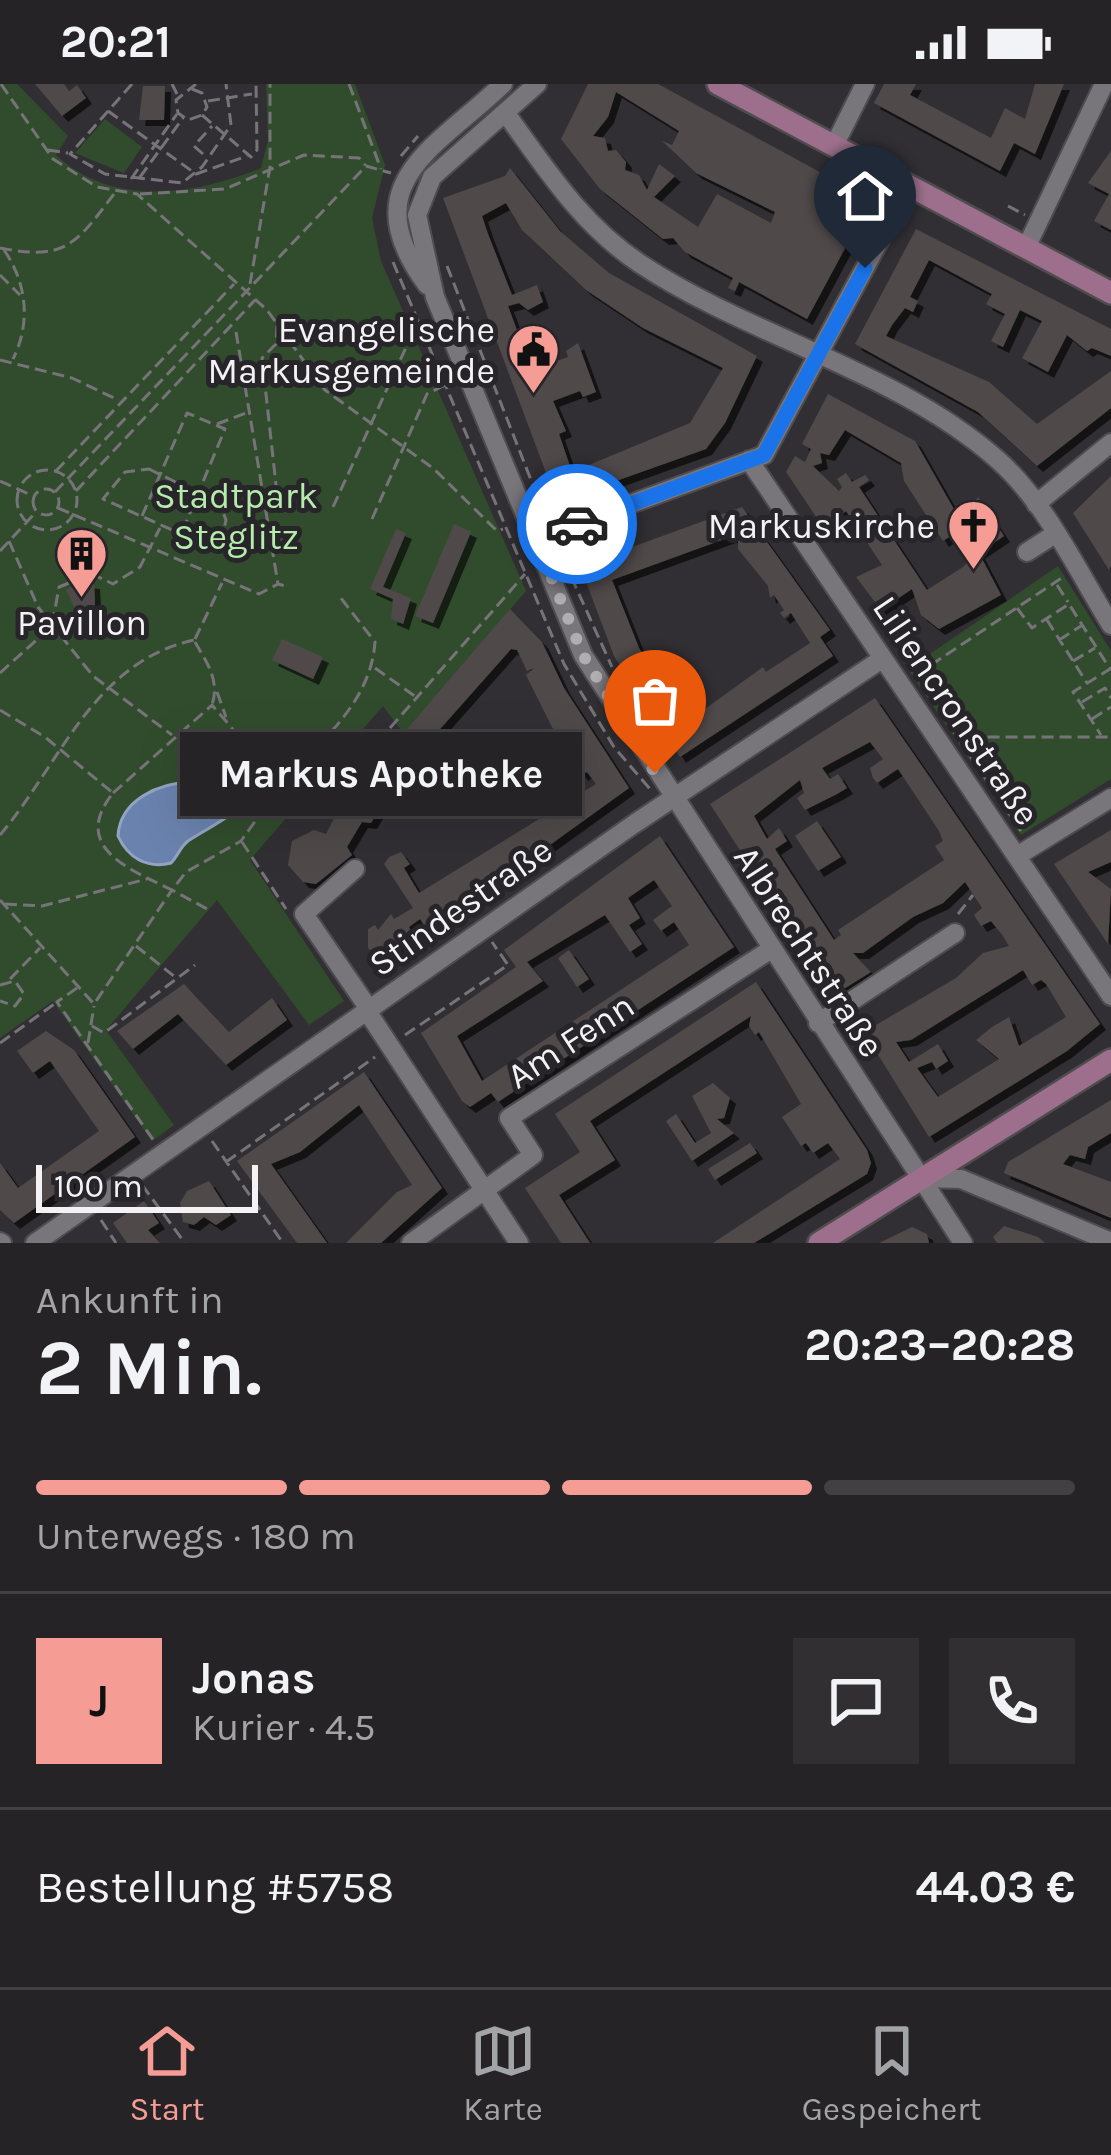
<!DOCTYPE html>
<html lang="de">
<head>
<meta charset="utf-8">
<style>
	:root { --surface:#252326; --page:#312f32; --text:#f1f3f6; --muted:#a3a4a7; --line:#424043; --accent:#f59c94 }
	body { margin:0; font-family:Karla,sans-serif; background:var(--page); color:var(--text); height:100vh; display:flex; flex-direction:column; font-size:45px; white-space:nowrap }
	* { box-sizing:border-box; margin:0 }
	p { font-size:39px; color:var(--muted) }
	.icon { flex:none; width:66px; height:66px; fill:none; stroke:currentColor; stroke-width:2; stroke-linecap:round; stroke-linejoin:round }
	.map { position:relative; height:1159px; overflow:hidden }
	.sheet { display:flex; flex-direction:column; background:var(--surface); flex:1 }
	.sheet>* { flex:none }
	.scale { position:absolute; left:36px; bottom:30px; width:222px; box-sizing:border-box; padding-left:12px; border:6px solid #f4f2f5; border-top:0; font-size:33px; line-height:42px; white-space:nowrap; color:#f4f2f5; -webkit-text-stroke:9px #272529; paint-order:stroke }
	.pin { position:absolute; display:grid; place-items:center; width:102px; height:102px; color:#fff; margin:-123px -51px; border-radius:50% 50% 50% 0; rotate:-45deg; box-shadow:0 0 12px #0007 }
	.pin .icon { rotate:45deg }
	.courier { position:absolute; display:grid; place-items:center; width:120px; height:120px; margin:-60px; border:9px solid #1a73e8; border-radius:50%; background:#fff; color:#222; box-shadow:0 3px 15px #0007 }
	.bubble { position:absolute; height:84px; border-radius:0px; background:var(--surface); box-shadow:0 12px 48px #0002,0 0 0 3px var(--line); font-size:39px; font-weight:700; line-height:84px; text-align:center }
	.headline em { font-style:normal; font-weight:700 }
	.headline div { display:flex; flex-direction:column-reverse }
	.headline { display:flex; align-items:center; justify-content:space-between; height:204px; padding:0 36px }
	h1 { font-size:78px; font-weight:700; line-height:90px }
	.bar { display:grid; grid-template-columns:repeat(4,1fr); gap:18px 12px; align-content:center; height:144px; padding:0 36px }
	.bar i { height:15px; border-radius:9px; background:var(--line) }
	.bar .active { background:var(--accent) }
	.bar p { grid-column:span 4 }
	.line { display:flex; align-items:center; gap:30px; padding:0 36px; border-top:3px solid var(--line) }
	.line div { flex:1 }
	.round { display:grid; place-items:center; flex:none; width:126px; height:126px; border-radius:0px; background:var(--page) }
	.status { display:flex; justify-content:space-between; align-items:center; height:84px; padding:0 60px; background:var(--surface); direction:ltr }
	.status svg { height:33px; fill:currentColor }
	.dock { display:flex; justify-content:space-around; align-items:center; height:168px; border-top:3px solid var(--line); background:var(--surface); font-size:33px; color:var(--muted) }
	.dock a { display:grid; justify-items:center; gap:6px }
	.dock .active { color:var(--accent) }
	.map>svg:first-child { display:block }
	.green { fill:#314c2d }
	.water { fill:#6a83ae; stroke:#93a4c3; stroke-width:3 }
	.building { fill:#4f4949; fill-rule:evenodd; filter:url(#shadow) }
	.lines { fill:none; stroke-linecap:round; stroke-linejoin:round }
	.minor-casing { stroke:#4e4c4f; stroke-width:22 }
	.major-casing { stroke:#4e4c4f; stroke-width:26 }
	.path { stroke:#767478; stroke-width:3; stroke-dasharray:12 6; stroke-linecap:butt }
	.minor { stroke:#78767b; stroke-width:18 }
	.major { stroke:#9d6f8c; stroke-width:21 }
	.done { stroke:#b0aeb1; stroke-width:12; stroke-dasharray:0 21.6 }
	.route { stroke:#1a73e8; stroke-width:15 }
	.labels { text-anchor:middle; stroke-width:10; stroke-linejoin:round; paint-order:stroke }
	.poi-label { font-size:36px; fill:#f4f2f5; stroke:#272529; text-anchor:end }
	.park-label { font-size:36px; fill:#b5ebab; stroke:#272529 }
	.street-label { font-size:36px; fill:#f4f2f5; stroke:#272529 }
</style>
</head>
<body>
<div class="status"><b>20:21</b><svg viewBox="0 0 49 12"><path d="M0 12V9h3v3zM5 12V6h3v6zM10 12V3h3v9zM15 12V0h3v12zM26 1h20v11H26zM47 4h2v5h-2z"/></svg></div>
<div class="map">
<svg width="1111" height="1159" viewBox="0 0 1111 1159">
	<defs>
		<filter id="shadow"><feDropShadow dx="6" dy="6" stdDeviation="0" flood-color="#0009"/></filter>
	</defs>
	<rect width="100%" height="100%" fill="#312f33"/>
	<!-- green -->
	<path class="green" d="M 0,0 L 17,0 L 68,52 L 56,71 C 113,124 195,111 261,84 L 268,56 L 266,0 L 355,0 L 385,81 L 372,134 L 381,177 L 526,507 L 404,650 L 383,622 L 250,776 L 344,917 L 309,941 L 217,816 L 106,946 L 174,1041 L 152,1057 L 53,917 L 0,954 Z
		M 105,35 L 142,63 L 124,89 L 75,69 Z
		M 1058,482 L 1111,567 L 1111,695 L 1021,751 L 908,585 Z"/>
	<!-- water -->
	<path class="water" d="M 222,666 C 298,703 222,735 188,757 C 180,763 178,772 171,779 C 147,785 128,774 118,752 C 120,715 160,699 191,698 L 196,686 L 216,681 Z"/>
	<!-- building -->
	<path class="building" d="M 35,0 L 64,0 L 69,7 L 77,1 L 86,14 L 62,32 Z
		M 588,0 L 658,0 L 871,116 L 807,235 L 739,198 L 735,207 L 728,204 L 733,194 L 685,168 L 673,154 L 663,155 L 600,105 L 561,55 ZM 616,8 L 679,47 L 672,61 L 662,57 L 696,89 L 775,128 L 771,139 L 717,110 L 698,143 L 654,113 L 675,92 L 659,80 L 647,106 L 639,91 L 625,86 L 626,78 L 616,66 L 608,67 L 605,54 L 593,52 L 608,33 Z
		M 884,0 L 916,0 L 910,11 L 991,54 L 1005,24 L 1025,35 L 1035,0 L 1064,0 L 1035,70 L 1014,59 L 1000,87 L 874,19 Z
		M 143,2 L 165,2 L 164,36 L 139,36 Z
		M 1111,67 L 1111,146 L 1094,137 L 1109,110 L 1088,99 Z
		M 510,84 L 560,147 L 609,189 L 757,272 L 725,339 L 706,365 L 557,418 L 443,114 L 505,92 ZM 506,119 L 522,146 L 586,206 L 643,244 L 723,284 L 690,339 L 572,388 L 559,350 L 566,347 L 553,317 L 580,307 L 583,313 L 596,308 L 578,259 L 566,267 L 568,273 L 540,283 L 531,254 L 521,257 L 508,222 L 519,219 L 528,226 L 543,218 L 537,201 L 512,211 L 488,150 L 482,132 Z
		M 916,145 L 1111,245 L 1111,272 L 1092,264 L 1087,267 L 1067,251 L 1048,288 L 1022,274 L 1042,237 L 1020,226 L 1003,263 L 991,257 L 1005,230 L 986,220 L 992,210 L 929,176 L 910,213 L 918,217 L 913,228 L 905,224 L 892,241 L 886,252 L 989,298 L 1037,340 L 1111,287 L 1111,324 L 1037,382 L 978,328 L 855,260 Z
		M 828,310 L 915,357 L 959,434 L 978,413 L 1004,452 L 979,469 L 1001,511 L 939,545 L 921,531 L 912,505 L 881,526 L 856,493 L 882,481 L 846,427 L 825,446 L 786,388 L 795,372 L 805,378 L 811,365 L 802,360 ZM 845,346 L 901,379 L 904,397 L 943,457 L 952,451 L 969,477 L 963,483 L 927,506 L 859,403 L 869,396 L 865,391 L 852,398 L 846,389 L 837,395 L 842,403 L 839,407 L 813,382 L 822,379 L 820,369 L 829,371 Z
		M 1111,392 L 1111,482 L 1109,486 L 1073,429 Z
		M 742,423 L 830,546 L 820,553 L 833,572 L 680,673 L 614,572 L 580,482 ZM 730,453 L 738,453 L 738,465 L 768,502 L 770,514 L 774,511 L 784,526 L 780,529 L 784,534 L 791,529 L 810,559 L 766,588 L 763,583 L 687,638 L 639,564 L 612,496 Z
		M 454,440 L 471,448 L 433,539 L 415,532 Z
		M 396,445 L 406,449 L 383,503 L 411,514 L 403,540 L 391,535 L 393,515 L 370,505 Z
		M 80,498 L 94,499 L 95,517 L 94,531 L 80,534 L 66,506 Z
		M 510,525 L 542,558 L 564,604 L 629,704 L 504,794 L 500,788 L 433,835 L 436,843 L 429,849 L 420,835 L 409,843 L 417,859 L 408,859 L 385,879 L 368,864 L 368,845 L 375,841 L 378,846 L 391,830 L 394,835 L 413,824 L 384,780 L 389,773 L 401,768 L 410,780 L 404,784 L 419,809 L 596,700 L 587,688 L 582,691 L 557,653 L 526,591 L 534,584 L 527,587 L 517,566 L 511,565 L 417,671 L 413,669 L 400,691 L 409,705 L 393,703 L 371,739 L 362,738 L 347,763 L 352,771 L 316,800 L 303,798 L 288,781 L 292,757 L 314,746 L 326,750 L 347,709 L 354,714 L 374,681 L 381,685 L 401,652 Z
		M 282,555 L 323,573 L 313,595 L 272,576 Z
		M 875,614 L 1100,940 L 1067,967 L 929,1053 L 864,948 L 956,894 L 983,869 L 1009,862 L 1003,852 L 991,837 L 981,842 L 974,831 L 982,824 L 965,798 L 943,819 L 913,833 L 863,869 L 853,869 L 871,888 L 834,911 L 710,720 ZM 870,658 L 883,675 L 870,684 L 873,694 L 877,699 L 898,685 L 939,747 L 943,757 L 935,762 L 944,776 L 838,846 L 841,851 L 834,856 L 775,765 L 787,757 L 779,744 L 767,755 L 754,732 L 800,696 L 804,709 L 797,714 L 805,726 L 837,710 L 847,704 L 838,690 L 830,695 L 822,684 ZM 1023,886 L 1032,901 L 1041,896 L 1046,900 L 1066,933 L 1019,962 L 1009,933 L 992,943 L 976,956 L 999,975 L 938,1013 L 917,984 L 932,978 L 936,985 L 948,977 L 938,960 L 909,978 L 896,958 L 911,956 Z
		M 817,737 L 841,773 L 818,787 L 795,752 Z
		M 1111,746 L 1111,778 L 1088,788 L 1111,805 L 1108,860 L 1054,780 Z
		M 660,752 L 734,863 L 498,1018 L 491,1009 L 470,1023 L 462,1017 L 421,949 L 516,883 L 504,866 ZM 654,796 L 672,822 L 653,836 L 661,847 L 674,838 L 689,861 L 482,997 L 457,952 L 543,897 L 527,878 L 605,831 L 630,868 L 642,860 L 629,841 L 640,834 L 628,814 Z
		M 569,866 L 589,895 L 577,903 L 558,874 Z
		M 756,898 L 867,1066 L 871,1079 L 867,1090 L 754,1159 L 713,1159 L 840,1075 L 828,1059 L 813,1069 L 806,1059 L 801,1062 L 782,1033 L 801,1020 L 759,948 L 755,951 L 749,942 L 751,932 L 590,1037 L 615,1076 L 559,1111 L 590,1159 L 561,1159 L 525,1104 L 580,1068 L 555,1030 Z
		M 184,900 L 229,948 L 272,914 L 287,936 L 226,981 L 178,930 L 133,965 L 117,947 Z
		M 46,947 L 74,966 L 135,1053 L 14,1139 L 0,1126 L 0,1079 L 18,1104 L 99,1047 L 50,977 L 33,989 L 17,967 Z
		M 364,988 L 442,1104 L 381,1159 L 346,1159 L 397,1108 L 412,1101 L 359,1021 L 300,1068 L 271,1080 L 327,1159 L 297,1159 L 237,1077 Z
		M 713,999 L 730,1014 L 724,1034 L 717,1035 L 734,1049 L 692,1077 L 666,1037 L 676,1030 L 695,1059 L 711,1049 L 692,1012 Z
		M 1111,1016 L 1111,1049 L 1088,1063 L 1085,1075 L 1070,1071 L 1063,1080 L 1111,1098 L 1111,1134 L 1004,1089 L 1008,1078 Z
		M 750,1059 L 757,1069 L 715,1096 L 708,1085 Z
		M 209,1097 L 231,1131 L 216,1141 L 204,1133 L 194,1141 L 183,1138 L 180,1119 L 187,1107 Z
		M 144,1117 L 159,1139 L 148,1146 L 160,1159 L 127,1159 L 113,1139 Z
		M 1004,1142 L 1038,1153 L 1045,1159 L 997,1159 L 993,1153 Z
		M 912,1143 L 927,1150 L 929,1159 L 879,1159 Z"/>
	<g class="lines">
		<defs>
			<path id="minor" d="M 537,0 L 432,93 L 417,131 L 435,213 L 583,571 L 963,1159
				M 507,31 C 547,86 581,140 639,179 C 752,254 896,286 998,376 C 1046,419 1077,486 1111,541
				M 834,62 L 865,0
				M 1026,164 L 1104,0
				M 427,201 C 352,99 435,65 503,0
				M 749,376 L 1111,912
				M 1036,420 L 1111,359
				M 535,455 L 764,371 L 909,102
				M 1027,468 L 1055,450
				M 1017,772 L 1111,714
				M 355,785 L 304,830 L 369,925
				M 367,927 L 519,1159
				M 818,939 L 955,849
				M 925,1094 L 961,1095 L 1111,1158
				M 0,1158 L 2,1159
				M 35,1159 L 634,740 L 882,575
				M 411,1159 L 533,1071 L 509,1034 L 770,866"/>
			<path id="major" d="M 718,0 L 1111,209
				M 819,1159 L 1111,976"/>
		</defs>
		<!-- minor casing -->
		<use href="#minor" class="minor-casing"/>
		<!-- major casing -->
		<use href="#major" class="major-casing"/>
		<!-- path -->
		<path class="path" d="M 1,0 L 53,75 L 97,103 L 137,110 L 267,226 L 325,306 L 434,385 L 497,447 L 503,445
			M 132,0 L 70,70 L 105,90 L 182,99 L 202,83 L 231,41 L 226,0
			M 172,0 L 177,10
			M 349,0 L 381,85
			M 192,5 L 202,9 L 207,23 L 202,31 L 188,36 L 178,29 L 176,16 L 196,0
			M 208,17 L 252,10
			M 108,27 L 196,90 L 247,72
			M 202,31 L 251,73 L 257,66 L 256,0
			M 48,66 L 68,69
			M 203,70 L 194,62 L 212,42
			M 401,72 L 418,52
			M 140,93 L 183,34
			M 131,95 L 177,30
			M 140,110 L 225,105 L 304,71 L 359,74 L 365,81
			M 1008,122 L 1025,131
			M 0,164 C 66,177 76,160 114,110
			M 4,166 C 27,199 31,239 13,275
			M 393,178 L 564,580 L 614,663 L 650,705
			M 447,182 L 542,424
			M 0,191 L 20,211
			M 250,200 L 270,83 L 270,0
			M 236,248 L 278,500
			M 0,276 L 72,294 L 116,315
			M 217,340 L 246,329
			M 149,385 L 220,420 L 226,436 L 219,467 L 103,415 L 125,388 Z
			M17 416a30 30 0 1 1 60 0a30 30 0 1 1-60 0Z
			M 56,387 L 234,200
			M 0,397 L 31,411
			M33 418a13 13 0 1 1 26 0a13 13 0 1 1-26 0Z
			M 76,407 L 255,216
			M 55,408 L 366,82 L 391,89
			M 265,422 L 277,410 L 262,274 L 276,260 L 277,242
			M 333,423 L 408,259 L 424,248
			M 58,424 L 259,510 L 278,500 L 289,503
			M 142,432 L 187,329 L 225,345 L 182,448
			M 372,435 L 427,310 L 447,300
			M 9,457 L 38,523 L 93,592 L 172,651
			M 0,467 L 36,428
			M 564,477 L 612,583
			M 1057,501 L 1068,518
			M 1017,524 L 1032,544 L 1069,520 L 1110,585 L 1073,608 L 1101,651
			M 1047,536 L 1087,599
			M 195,555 L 222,499
			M 1059,556 L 1081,542
			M 195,558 C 207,579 220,596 212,621
			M 1073,577 L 1095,564
			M 375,584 L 416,613
			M 0,589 L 52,542 L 59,503 L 92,490 L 113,500 L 140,483 L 160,444
			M 916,591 L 1063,493
			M 217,608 L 226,633
			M 1082,618 L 1105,604 L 1111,614
			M 0,626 L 45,653 L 113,709 C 70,763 129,785 172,806 L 186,788 L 241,757 L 284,697
			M 1092,635 L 1111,623
			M 390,644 L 525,490
			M 954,648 L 958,653 L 1111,653
			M 959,655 L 1021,747
			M 256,670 L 299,679
			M 256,702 L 274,693
			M 113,709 L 212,621 L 274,693 L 286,695 C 325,654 371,616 375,558 L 340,513
			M 0,751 C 61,679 93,578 194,556
			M 242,758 L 286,825
			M 0,816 L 94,920 L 172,806 L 209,826
			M 5,820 L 42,822 L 147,795
			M 958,830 L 973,811
			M 136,862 L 175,893
			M 10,895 L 40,864
			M 0,901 L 15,897 L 24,910 L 15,922 L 0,917
			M 77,904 L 57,918 L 154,1057
			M 92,942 L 104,949 L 195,881
			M 405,951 L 508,881 L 492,858
			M 0,959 L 57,918
			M 88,959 L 94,922
			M 212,1057 L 283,1159
			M 226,1078 L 375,973
			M 142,1101 L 185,1159
			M 101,1136 L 116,1159"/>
		<!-- minor -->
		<use href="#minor" class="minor"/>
		<!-- major -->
		<use href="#major" class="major"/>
	</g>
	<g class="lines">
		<!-- done -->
		<path class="done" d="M 577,440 L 536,455 L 583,571 L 655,689"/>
		<!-- route -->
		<path class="route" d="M 577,440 L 764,371 L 865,184"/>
	</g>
	<!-- icons -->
	<defs>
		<symbol id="civic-pin" viewBox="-11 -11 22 30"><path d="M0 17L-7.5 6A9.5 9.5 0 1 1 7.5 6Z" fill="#f59c94" stroke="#272529"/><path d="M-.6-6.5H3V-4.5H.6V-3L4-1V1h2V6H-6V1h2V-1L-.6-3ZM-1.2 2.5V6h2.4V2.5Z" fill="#111"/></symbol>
		<symbol id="church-pin" viewBox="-11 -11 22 30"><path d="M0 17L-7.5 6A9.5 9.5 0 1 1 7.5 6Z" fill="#f59c94" stroke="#272529"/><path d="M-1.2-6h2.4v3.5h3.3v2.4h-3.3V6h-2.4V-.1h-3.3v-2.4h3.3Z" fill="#111"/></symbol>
		<symbol id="building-pin" viewBox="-11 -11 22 30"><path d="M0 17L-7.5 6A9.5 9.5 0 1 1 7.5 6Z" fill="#f59c94" stroke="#272529"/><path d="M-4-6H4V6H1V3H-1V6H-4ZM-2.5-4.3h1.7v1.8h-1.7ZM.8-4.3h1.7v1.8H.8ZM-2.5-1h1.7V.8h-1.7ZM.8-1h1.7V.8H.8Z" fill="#111"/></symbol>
	</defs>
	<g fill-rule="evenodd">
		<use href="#civic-pin" x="504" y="236" width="59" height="81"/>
		<use href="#church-pin" x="944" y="412" width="59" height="81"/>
		<use href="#building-pin" x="52" y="440" width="59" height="81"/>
	</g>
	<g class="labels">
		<!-- poi labels -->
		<g class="poi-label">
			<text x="495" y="258">Evangelische<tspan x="495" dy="41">Markusgemeinde</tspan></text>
			<text x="935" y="454">Markuskirche</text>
			<text x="82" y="551" text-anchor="middle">Pavillon</text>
		</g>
		<!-- park labels -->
		<g class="park-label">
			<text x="236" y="424">Stadtpark<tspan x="236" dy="41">Steglitz</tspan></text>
		</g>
		<!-- street labels -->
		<g class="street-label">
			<text transform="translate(957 626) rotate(56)" y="13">Liliencronstraße</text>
			<text transform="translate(460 822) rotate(-35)" y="13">Stindestraße</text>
			<text transform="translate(810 867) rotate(57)" y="13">Albrechtstraße</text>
			<text transform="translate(570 956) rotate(-33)" y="13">Am Fenn</text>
		</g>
	</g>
</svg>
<div class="scale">100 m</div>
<div class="pin" style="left:655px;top:689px;background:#ea580c"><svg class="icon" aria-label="bag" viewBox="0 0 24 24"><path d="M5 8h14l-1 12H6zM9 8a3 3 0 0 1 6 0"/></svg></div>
<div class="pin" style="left:865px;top:184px;background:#1f2937"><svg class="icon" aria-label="home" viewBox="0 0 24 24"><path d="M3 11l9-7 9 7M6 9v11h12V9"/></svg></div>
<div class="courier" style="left:577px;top:440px"><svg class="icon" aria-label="car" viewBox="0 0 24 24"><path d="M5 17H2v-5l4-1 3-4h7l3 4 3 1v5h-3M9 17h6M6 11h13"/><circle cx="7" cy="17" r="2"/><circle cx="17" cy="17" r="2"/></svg></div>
<div class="bubble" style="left:180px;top:648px;width:402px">Markus Apotheke</div>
</div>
<section class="sheet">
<div class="headline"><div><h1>2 Min.</h1><p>Ankunft in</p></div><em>20:23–20:28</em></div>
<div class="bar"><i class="active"></i><i class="active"></i><i class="active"></i><i></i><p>Unterwegs · 180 m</p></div>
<div class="line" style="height:216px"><b class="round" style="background:var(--accent);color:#111">J</b><div><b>Jonas</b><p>Kurier · 4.5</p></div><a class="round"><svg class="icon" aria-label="chat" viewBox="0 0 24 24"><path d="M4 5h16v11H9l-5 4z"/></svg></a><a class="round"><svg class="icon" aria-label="phone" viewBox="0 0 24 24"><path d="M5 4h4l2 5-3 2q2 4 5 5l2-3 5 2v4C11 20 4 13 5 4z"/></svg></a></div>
<div class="line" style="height:156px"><div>Bestellung #5758</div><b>44.03 €</b></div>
</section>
<nav class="dock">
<a class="active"><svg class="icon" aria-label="home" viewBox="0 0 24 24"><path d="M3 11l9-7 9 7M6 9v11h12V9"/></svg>Start</a>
<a><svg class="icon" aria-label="map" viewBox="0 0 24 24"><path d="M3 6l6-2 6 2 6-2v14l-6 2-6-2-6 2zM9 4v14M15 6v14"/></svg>Karte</a>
<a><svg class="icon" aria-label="saved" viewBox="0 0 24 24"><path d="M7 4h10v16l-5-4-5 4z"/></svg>Gespeichert</a>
</nav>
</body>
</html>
